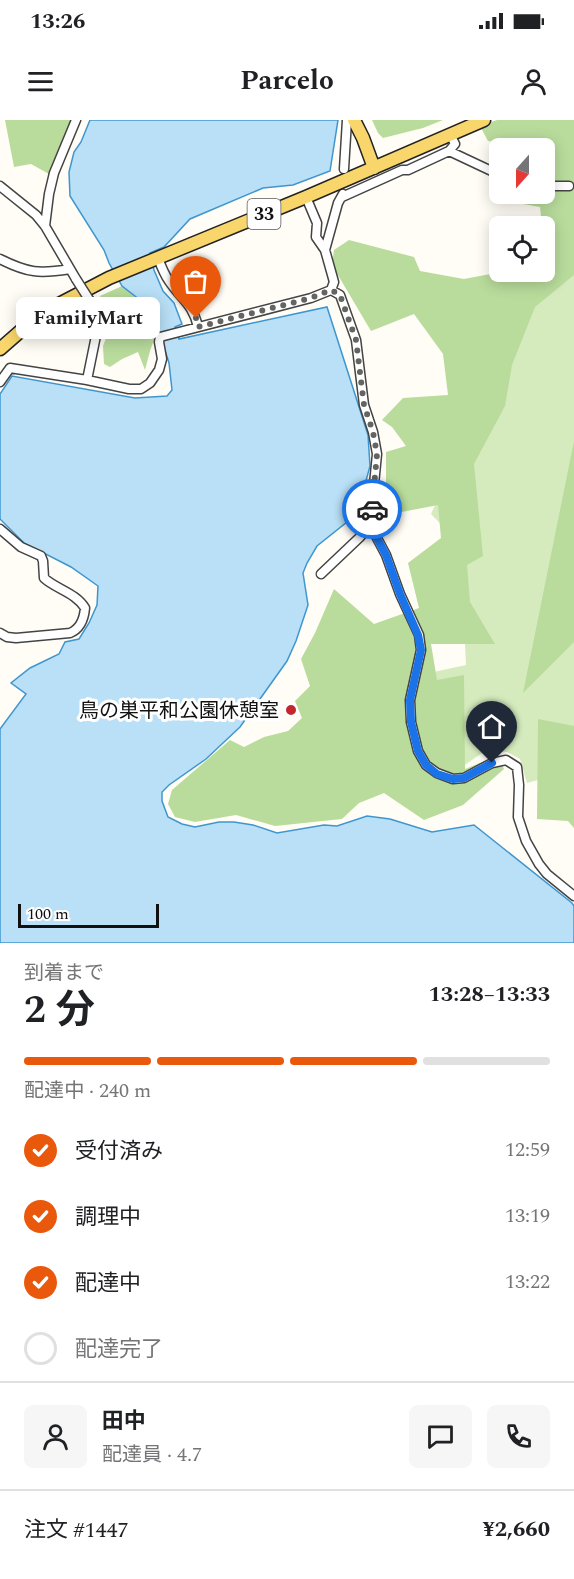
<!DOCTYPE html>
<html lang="ja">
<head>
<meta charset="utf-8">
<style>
	:root { --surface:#fff; --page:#f6f6f6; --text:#202124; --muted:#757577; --line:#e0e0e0; --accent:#ea580c }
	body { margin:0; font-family:Spectral,"Noto Sans JP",serif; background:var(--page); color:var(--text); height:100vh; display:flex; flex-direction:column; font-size:22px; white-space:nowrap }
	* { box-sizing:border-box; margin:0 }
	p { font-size:20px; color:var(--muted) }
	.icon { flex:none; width:33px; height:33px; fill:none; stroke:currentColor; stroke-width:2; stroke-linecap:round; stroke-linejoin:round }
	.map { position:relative; height:823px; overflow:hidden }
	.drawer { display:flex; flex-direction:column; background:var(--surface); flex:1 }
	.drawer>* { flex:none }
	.needle { width:39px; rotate:201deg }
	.fabs { position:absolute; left:489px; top:18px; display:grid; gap:12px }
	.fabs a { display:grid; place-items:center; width:66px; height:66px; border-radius:9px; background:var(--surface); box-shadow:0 3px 15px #0003; font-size:30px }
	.scale { position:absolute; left:18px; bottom:15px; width:141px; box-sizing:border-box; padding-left:6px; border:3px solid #111; border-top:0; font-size:16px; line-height:21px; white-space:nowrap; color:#111; -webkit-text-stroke:4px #fff; paint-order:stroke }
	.pin { position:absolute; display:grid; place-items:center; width:51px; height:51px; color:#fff; margin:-62px -26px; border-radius:50% 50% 50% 0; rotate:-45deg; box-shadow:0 0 6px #0007 }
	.pin .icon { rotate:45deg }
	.courier { position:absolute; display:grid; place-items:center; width:60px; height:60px; margin:-30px; border:4px solid #1a73e8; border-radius:50%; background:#fff; color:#222; box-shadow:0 2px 8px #0007 }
	.bubble { position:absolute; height:42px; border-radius:9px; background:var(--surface); box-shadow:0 3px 15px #0003; font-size:20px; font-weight:700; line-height:42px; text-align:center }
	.summary em { font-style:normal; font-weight:700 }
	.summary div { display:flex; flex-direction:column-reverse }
	.summary { display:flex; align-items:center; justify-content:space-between; height:102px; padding:0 24px }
	h1 { font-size:39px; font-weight:700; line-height:45px }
	.bar { display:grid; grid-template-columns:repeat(4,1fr); gap:9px 6px; align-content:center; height:72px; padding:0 24px }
	.bar i { height:8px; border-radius:4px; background:var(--line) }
	.bar .selected { background:var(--accent) }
	.bar p { grid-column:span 4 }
	.line { display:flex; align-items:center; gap:15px; padding:0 24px; border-top:2px solid var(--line) }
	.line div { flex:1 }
	.round { display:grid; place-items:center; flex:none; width:63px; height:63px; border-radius:9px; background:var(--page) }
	ol { padding:0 24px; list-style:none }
	li { display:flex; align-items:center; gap:18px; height:66px }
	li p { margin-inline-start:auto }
	li .icon { padding:6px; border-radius:50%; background:var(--accent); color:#fff; stroke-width:4 }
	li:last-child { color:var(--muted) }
	li i { width:33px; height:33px; border:3px solid var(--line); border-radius:50% }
	.status { display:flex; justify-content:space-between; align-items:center; height:42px; padding:0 30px; background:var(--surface); direction:ltr }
	.status svg { height:16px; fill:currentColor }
	header { display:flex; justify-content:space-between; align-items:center; height:78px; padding:0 24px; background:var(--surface); font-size:27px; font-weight:700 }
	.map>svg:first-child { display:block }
	.green { fill:#d5ebbd }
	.forest { fill:#b9dc9c }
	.water { fill:#b9e0f7; stroke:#3f96cf; stroke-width:1.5 }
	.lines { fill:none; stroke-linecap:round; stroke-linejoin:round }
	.street-casing { stroke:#444; stroke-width:11 }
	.primary-casing { stroke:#222; stroke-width:15 }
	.street { stroke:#fff; stroke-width:8 }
	.primary { stroke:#f9d66b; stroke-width:12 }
	.street-bridge-casing { stroke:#444; stroke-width:11; stroke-linecap:butt }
	.street-bridge { stroke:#fff; stroke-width:8 }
	.done { stroke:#646461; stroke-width:6; stroke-dasharray:0 10.8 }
	.route { stroke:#1a73e8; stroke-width:8 }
	.poi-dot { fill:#c4262e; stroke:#fff; stroke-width:2 }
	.labels { text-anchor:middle; stroke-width:6; stroke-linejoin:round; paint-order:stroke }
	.shield { fill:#fff; stroke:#585858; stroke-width:1.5 }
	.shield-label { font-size:18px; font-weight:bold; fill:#111 }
	.poi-label { font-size:20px; fill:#111; stroke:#fff; text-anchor:end }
</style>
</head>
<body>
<div class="status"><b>13:26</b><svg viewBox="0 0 49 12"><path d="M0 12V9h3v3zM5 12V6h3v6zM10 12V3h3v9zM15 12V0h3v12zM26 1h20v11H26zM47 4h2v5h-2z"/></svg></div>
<header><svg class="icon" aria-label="menu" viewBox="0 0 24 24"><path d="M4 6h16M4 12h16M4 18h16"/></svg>Parcelo<svg class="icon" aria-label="person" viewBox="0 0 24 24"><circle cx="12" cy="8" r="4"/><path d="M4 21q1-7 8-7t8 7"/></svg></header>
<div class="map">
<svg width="574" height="823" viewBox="0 0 574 823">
	<rect width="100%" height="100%" fill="#fffdf5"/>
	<!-- green -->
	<path class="green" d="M 574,144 L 574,650 L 527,663 L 520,639 L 507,632 L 485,631 L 456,651 L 429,553 L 466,545 L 460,424 L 431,394 L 480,287 L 502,220 Z"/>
	<!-- forest -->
	<path class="forest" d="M 5,0 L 72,0 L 60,30 L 49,54 L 31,44 L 14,47 Z
		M 372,0 L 443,0 L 423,8 L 383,18 L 378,13 Z
		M 497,0 L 574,0 L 574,155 L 535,187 L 512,245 L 505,286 L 474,344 L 483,436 L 467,445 L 470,482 L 495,524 L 431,524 L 437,560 L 464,555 L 465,649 L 497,636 L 504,649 L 463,685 L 424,700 L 384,673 L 359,683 L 342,699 L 275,706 L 236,695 L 195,702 L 175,697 L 168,684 L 172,670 L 230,620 L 244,627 L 264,617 L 288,611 L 302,598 L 295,581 L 310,566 L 301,539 L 315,513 L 334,469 L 374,504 L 419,488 L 408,443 L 441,418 L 438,385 L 386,395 L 386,332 L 406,326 L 392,307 L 382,300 L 403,278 L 448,275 L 443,234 L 414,194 L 371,211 L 332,145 L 334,130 L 349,120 L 414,137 L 420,151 L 464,159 L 501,152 L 544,152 L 544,106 L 542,106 L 540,87 L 523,84 L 514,74 L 544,74 L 544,28 L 517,28 L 515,25 L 488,21 L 480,6 Z
		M 122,166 C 139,179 148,190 158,208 L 150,231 L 145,250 L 138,232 L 122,239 L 110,247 L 104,244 L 103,226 L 109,210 L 109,198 L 100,176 Z
		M 574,321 L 574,522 L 523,573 Z
		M 538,599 L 574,606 L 574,708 L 568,701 L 537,699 Z"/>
	<!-- water -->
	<path class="water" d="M 90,0 L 338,0 L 330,51 L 293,65 L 263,68 L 190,99 L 164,127 L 150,133 L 154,150 L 163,171 L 174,183 L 182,204 L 175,207 L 179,219 L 327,187 L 368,315 L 370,346 L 357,394 L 317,426 L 307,443 L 303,453 L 308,485 L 296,521 L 287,541 L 240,607 L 206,639 L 169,665 L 162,672 L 162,681 L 168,697 L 182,704 L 195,707 L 219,702 L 234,702 L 253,705 L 277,713 L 324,705 L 337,706 L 367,696 L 390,699 L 432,712 L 474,705 L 572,783 L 574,786 L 574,823 L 0,823 L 0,609 L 26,574 L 11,563 L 30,548 L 59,534 L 65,522 L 79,519 L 89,503 L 97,485 L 98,466 L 71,447 L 24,423 L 0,399 L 0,274 L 12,256 L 135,278 L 167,276 L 172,270 L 169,243 L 158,208 L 150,194 L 140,180 L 122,166 L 109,143 L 104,130 L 70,76 L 69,52 L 74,32 L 81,22 Z"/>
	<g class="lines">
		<defs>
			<path id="street" d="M 449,31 L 500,55
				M 344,49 L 347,0
				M 0,66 L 36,95 L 45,106 L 76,159
				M 544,66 L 569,66
				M 306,77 L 317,103 L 316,117 L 325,130 L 334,162 L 331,170
				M 342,77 L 402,50 L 408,50 L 449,31 L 455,24 L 450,14
				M 45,106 L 49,74 L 54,53 L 76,0
				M 325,130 L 338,83 L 343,74
				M 158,138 C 161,146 164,154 169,161 C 181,179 193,184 198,207
				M 0,139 C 28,153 39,154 70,149
				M 331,170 L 340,175 L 356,220 L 364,285 L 373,312 L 377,334 L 370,405 L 386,435 L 400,474 L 419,515 L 421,530 L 410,580 L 411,602 L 418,631 L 426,645 L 437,653 L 453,659 L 464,658 L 492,643 L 506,640 L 517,647 L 519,665 L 518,697 L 526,721 L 539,744 L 547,754 L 574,776
				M 87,260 L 99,201 L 98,193 L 90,181
				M 0,262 L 10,248 L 87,260 L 129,269 L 141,269 L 150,263 L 159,250 L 162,239 L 159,222 L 160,217 L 311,178 L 331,170
				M 0,409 L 21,427 L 41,436 L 43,441 L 44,458 C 56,469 76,473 85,488 C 84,499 80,509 70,513 L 16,518 L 7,517 L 0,513
				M 321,454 L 360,417 L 370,405"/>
			<path id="primary" d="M 354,0 L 363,18 L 374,48
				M 0,229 L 40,194 L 109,158 L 306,77 L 484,0"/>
		</defs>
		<!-- street casing -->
		<use href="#street" class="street-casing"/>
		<!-- primary casing -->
		<use href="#primary" class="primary-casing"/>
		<!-- street -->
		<use href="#street" class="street"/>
		<!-- primary -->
		<use href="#primary" class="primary"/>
		<defs>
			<path id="street-bridge" d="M 76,159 L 90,181"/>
		</defs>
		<!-- street-bridge casing -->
		<use href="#street-bridge" class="street-bridge-casing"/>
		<!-- street-bridge -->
		<use href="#street-bridge" class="street-bridge"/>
	</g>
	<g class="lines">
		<!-- done -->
		<path class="done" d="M 196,198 L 198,207 L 311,178 L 331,170 L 340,175 L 356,220 L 364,285 L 373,312 L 377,334 L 372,389"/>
		<!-- route -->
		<path class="route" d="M 372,389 L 370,405 L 386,435 L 400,474 L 418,515 L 421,530 L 410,580 L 411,602 L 418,631 L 426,645 L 437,654 L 453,659 L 464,658 L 492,643"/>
	</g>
	<!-- markers -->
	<circle class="poi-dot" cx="291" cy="590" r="6"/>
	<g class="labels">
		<!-- shield labels -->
		<rect class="shield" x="247.5" y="79" width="33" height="30" rx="4.5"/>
		<g class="shield-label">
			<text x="264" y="100">33</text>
		</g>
		<!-- poi labels -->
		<g class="poi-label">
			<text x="279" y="597">鳥の巣平和公園休憩室</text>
		</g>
	</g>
</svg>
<div class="fabs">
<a><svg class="needle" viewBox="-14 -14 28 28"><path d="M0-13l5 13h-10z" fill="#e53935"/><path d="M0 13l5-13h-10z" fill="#757577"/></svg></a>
<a><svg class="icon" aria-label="locate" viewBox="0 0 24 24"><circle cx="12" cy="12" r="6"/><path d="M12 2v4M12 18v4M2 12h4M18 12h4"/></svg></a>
</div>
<div class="scale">100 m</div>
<div class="pin" style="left:196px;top:198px;background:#ea580c"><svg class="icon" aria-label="bag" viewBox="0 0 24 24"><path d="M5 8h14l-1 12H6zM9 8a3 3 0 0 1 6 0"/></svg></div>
<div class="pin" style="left:492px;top:643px;background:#1f2937"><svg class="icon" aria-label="home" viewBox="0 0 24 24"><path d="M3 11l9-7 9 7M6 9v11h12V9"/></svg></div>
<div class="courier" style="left:372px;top:389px"><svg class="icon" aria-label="car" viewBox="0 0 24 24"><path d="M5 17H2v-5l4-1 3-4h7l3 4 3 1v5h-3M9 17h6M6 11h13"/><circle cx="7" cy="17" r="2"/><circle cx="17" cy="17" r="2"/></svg></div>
<div class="bubble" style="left:16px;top:177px;width:144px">FamilyMart</div>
</div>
<section class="drawer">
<div class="summary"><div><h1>2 分</h1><p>到着まで</p></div><em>13:28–13:33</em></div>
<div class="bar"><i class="selected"></i><i class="selected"></i><i class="selected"></i><i></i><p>配達中 · 240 m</p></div>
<ol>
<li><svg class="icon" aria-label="check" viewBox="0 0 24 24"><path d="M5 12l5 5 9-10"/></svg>受付済み<p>12:59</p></li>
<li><svg class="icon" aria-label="check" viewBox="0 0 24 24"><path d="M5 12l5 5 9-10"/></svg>調理中<p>13:19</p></li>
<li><svg class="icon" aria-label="check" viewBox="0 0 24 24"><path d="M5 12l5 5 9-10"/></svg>配達中<p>13:22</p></li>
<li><i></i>配達完了</li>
</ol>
<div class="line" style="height:108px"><a class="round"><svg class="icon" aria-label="person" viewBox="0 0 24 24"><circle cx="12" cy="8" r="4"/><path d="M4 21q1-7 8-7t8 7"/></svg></a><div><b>田中</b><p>配達員 · 4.7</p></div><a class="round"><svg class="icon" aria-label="chat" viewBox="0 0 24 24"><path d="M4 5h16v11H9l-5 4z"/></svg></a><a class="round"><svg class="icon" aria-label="phone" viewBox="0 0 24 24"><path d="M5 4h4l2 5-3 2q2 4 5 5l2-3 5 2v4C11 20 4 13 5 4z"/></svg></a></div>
<div class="line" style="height:78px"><div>注文 #1447</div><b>¥2,660</b></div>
</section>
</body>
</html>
